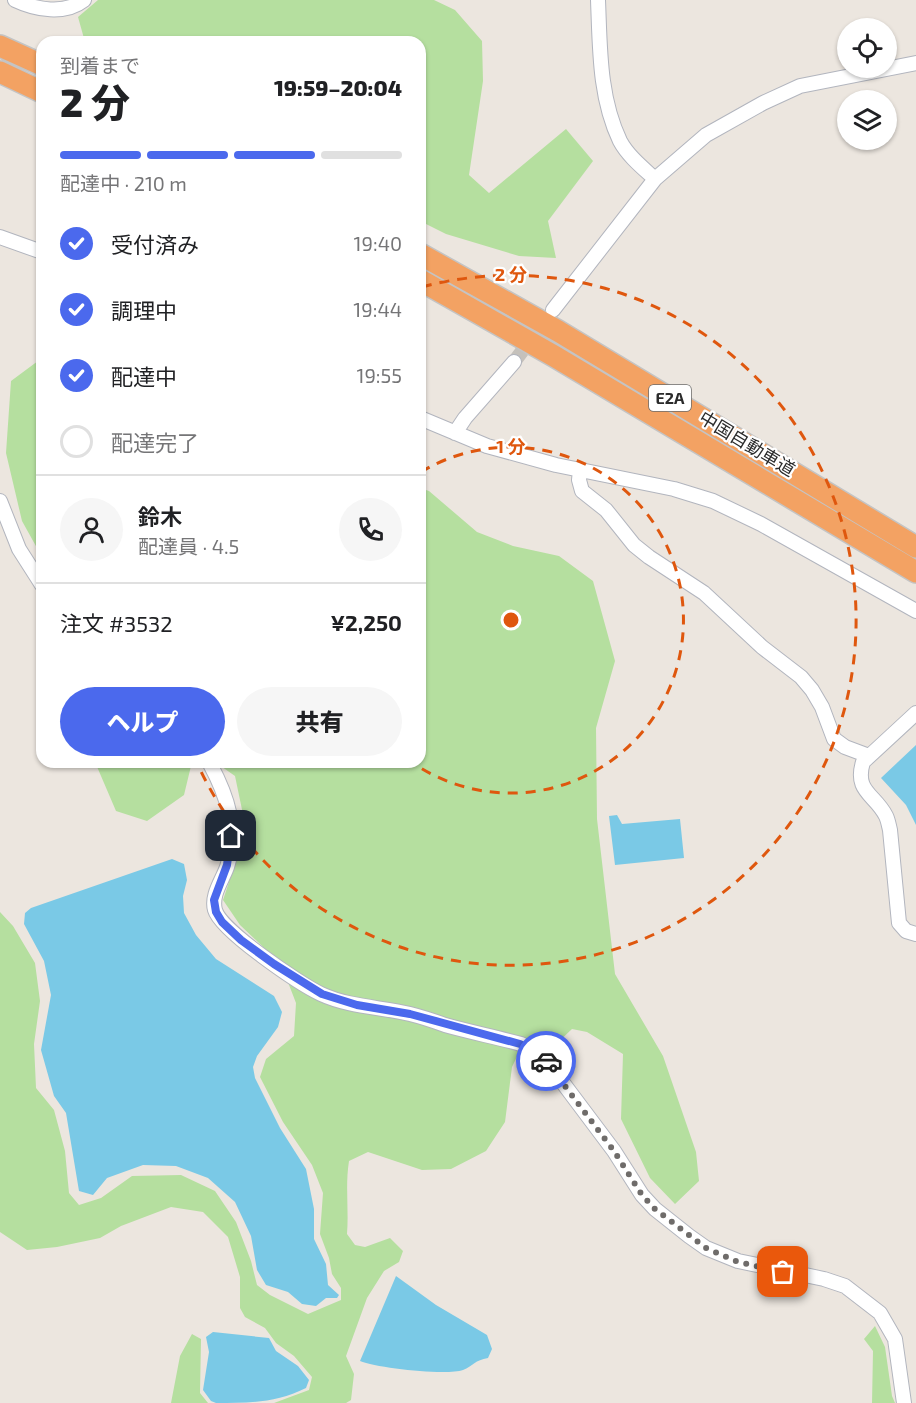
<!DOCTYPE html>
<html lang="ja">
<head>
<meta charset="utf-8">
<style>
	:root { --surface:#fff; --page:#f6f6f6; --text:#202124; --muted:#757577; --line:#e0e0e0; --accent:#4b69ed }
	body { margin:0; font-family:"Exo 2","Noto Sans JP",sans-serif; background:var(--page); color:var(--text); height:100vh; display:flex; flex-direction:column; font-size:22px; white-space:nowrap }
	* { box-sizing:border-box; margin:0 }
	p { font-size:20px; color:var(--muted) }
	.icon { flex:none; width:33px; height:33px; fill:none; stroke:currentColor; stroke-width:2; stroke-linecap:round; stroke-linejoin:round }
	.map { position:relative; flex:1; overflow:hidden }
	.drawer { position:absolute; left:36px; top:36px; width:390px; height:732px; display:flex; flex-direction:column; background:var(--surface); border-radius:18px; box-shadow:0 2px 4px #0004 }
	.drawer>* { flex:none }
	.fabs { position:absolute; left:837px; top:18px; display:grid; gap:12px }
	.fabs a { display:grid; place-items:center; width:60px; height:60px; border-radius:50%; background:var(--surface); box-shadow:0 2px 4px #0004; font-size:30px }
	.pin { position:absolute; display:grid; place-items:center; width:51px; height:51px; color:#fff; margin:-26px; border-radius:12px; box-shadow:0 3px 9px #0006 }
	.courier { position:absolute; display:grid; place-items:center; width:60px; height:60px; margin:-30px; border:4px solid #4b69ed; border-radius:50%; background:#fff; color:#222; box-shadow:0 2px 8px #0007 }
	.overview em { font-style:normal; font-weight:800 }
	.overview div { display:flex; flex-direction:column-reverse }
	.overview { display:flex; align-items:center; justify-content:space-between; height:102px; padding:0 24px }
	h1 { font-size:39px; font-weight:800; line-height:45px }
	.bar { display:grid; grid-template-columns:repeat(4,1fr); gap:9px 6px; align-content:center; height:72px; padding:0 24px }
	.bar i { height:8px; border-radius:4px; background:var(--line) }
	.bar .on { background:var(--accent) }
	.bar p { grid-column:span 4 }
	.line { display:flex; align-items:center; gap:15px; padding:0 24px; border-top:2px solid var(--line) }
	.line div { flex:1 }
	.round { display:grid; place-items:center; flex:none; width:63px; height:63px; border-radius:32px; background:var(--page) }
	ol { padding:0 24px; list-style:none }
	li { display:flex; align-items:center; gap:18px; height:66px }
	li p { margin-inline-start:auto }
	li .icon { padding:6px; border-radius:50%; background:var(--accent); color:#fff; stroke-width:4 }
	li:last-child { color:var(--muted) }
	li i { width:33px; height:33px; border:3px solid var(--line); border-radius:50% }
	.action { display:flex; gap:12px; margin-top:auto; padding:12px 24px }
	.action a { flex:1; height:69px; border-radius:36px; background:var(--accent); color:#fff; font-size:24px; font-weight:800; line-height:69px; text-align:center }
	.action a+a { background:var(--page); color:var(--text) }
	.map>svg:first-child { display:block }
	.green { fill:#b5df9f }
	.water { fill:#7ac9e6 }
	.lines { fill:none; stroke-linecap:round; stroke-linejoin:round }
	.minor-tunnel { stroke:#c5c1bb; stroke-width:14; stroke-dasharray:14 7; stroke-linecap:butt }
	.minor-casing { stroke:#b2b5be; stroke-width:16 }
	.highway-casing { stroke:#c4c4c4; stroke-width:24 }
	.minor { stroke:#fff; stroke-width:14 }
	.highway { stroke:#f3a263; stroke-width:21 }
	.done { stroke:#6f6c6a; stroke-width:6; stroke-dasharray:0 10.8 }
	.route { stroke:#4b69ed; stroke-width:8 }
	.ring { fill:none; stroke:#df570e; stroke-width:3; stroke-dasharray:10 8 }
	.labels { text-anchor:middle; stroke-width:4.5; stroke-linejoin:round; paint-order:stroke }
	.shield { fill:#fff; stroke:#6b6b6b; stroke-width:1.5 }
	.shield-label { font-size:16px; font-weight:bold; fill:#2b2b2b }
	.street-label { font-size:18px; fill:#2b2b2b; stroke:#fff }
	.centre { fill:#df570e; stroke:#fff; stroke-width:3 }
	.ring-label { font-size:18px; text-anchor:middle; font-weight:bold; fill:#df570e; stroke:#fff; stroke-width:4.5; stroke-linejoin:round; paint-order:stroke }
</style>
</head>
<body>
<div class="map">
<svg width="916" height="1403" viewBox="0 0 916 1403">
	<rect width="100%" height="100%" fill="#ece6df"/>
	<!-- green -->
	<path class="green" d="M 98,0 L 434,0 L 455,10 L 482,41 L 483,81 L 469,175 L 489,193 L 566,129 L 593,161 L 548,221 L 556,258 L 519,256 L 446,234 L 420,221 L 420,42 L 85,42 L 78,17 Z
		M 42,358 L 42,557 L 22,521 L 6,453 L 11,381 Z
		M 420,488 L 429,491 L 477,532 L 513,546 L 559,556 L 593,581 L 615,661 L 596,728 L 597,819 L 615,974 L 663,1056 L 696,1152 L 699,1181 L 675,1204 L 650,1178 L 621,1119 L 623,1054 L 587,1032 L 572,1029 L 553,1047 L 524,1042 L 512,1067 L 505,1122 L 486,1151 L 451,1169 L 422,1170 L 368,1152 L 349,1161 C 345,1186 349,1209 347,1234 L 355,1245 L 365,1247 L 390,1238 L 403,1251 L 399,1262 L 384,1271 L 367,1298 L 346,1356 L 354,1374 L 351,1400 L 346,1403 L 274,1403 L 309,1390 L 312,1377 L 294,1356 L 276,1343 L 265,1328 L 245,1317 L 240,1308 L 240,1277 L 228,1237 L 203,1212 L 171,1207 L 121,1226 L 100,1238 L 57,1247 L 27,1250 L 0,1232 L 0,912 L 13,926 L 35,963 L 40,1001 L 34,1044 L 36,1088 L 54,1110 L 65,1151 L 69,1193 L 79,1205 L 101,1198 L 132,1176 L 181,1175 L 215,1191 L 236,1222 L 251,1261 L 257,1285 L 270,1295 L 308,1314 L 341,1300 L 341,1288 L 332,1274 L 329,1258 L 320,1234 L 323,1193 L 312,1165 L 283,1122 L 260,1077 L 266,1059 L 294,1036 L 296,1003 L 281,964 L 240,925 L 223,900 L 235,864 L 245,824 L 235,776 L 215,762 L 420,762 Z
		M 95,762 L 207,762 L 191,766 L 184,795 L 147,821 L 116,811 Z
		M 875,1326 L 885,1347 L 892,1396 L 895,1403 L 872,1403 L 873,1351 L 864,1339 Z
		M 192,1334 L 201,1339 L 200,1393 L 208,1403 L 171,1403 L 180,1356 Z"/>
	<!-- water -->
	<path class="water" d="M 916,745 L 916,825 L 906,805 L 881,778 Z
		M 617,815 L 622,824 L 680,819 L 684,858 L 615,865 L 609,816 Z
		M 172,859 L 184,864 L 187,880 L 183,896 L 184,913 L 196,935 L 216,959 L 274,996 L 282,1012 L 278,1027 L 257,1056 L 253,1067 L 255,1078 L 280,1128 L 306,1169 L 314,1209 L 314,1239 L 326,1264 L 328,1285 L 339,1295 L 337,1298 L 326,1298 L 316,1306 L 302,1304 L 288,1292 L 266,1285 L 257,1270 L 251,1236 L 235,1202 L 208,1178 L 176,1166 L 143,1165 L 107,1178 L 93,1195 L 79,1191 L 66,1113 L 54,1096 L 41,1050 L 51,995 L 44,961 L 24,924 L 25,913 L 31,908 Z
		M 396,1276 L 436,1305 L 487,1335 L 492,1349 L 488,1358 C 475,1360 473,1366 463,1370 C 446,1376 377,1368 360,1361 Z
		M 213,1332 L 269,1338 L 276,1351 L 298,1366 L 309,1380 L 306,1388 C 276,1403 249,1403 216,1403 L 211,1401 L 203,1390 L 209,1352 L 206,1337 Z"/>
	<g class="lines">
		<!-- minor-tunnel -->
		<path class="minor-tunnel" d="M 514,362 L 547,318"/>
		<defs>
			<path id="minor" d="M 15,0 C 36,10 65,15 84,0
				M 598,0 C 600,48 599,97 620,141 C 628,156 643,168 655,179
				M 0,237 L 42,252
				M 553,310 L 655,179 L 706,135 L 763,103 L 800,86 L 916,63
				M 420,418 L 487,446 L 556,465 L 674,489 L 713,501 L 761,524 L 916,611
				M 455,433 L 465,418 L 514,362
				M 580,470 L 579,480 L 582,491 L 606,510 L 634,545 L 649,557 L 704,593 L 762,647 L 801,677 L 812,690 L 822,707 L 834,739 L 845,747 L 869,756
				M 0,501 L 19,549 L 42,585
				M 916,713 L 863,762 C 854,792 875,794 886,816 C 888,820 889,826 890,830 L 899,923 L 906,931 L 916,934
				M 209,762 C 227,795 239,829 227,867 C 222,881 211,895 215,910 C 221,931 300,984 321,994 C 349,1007 381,1007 410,1014 C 422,1017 434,1021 445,1025 C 470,1032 495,1037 521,1044 L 536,1052 L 548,1063 L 614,1151 L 642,1195 L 655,1209 L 689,1236 L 706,1248 L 738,1261 L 824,1279 L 845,1286 L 880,1313 L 895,1339 L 904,1403"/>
			<path id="highway" d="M 0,46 L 42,65
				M 0,72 L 42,92
				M 420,254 L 558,331 L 916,547
				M 420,280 L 554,356 L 916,572"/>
		</defs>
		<!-- minor casing -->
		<use href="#minor" class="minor-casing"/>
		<!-- highway casing -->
		<use href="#highway" class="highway-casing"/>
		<!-- minor -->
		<use href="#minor" class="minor"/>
		<!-- highway -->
		<use href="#highway" class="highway"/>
	</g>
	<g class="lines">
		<!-- done -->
		<path class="done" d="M 546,1061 L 614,1151 L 642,1195 L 655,1209 L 706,1248 L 738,1262 L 783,1272"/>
		<!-- route -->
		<path class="route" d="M 231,836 L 227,865 L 214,900 L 216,912 L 222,922 L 241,940 L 274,964 L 322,994 L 357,1005 L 410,1014 L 520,1044 L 536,1052 L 546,1061"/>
	</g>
	<!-- distance rings -->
	<g class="ring">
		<path d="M421 472A173 173 0 1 1 413 763"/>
		<path d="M422 287A345 345 0 1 1 197 763"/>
	</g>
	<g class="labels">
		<!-- shield labels -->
		<rect class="shield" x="649" y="385" width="42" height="26" rx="4.5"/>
		<g class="shield-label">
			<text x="670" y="404">E2A</text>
		</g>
		<!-- street labels -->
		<g class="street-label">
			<text transform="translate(747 444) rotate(31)" y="6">中国自動車道</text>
		</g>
	</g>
	<circle cx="511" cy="620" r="9" class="centre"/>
	<g class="ring-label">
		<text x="511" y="281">2 分</text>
		<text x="511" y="453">1 分</text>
	</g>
</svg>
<div class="fabs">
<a><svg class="icon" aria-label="locate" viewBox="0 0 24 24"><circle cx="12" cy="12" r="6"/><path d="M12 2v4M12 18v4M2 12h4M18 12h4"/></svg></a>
<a><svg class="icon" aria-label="layers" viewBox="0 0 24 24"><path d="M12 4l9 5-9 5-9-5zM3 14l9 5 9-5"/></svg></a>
</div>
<div class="pin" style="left:783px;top:1272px;background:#ea580c"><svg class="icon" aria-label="bag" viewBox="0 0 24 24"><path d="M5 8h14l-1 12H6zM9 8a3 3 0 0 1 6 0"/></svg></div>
<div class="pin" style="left:231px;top:836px;background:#1f2937"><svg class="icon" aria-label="home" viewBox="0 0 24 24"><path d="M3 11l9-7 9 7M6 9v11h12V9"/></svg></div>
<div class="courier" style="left:546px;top:1061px"><svg class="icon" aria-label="car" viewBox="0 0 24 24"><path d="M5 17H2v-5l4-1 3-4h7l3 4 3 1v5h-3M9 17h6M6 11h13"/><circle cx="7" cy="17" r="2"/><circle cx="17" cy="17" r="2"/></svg></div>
<section class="drawer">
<div class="overview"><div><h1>2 分</h1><p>到着まで</p></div><em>19:59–20:04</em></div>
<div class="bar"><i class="on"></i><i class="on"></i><i class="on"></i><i></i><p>配達中 · 210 m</p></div>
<ol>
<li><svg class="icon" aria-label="check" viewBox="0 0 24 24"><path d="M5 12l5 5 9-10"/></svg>受付済み<p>19:40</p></li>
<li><svg class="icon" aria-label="check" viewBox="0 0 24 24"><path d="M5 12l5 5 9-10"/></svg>調理中<p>19:44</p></li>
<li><svg class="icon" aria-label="check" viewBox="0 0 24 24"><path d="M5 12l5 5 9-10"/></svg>配達中<p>19:55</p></li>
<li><i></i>配達完了</li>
</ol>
<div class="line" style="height:108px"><a class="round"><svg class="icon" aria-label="person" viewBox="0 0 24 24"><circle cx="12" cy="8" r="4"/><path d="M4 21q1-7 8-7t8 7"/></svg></a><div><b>鈴木</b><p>配達員 · 4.5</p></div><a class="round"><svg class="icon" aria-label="phone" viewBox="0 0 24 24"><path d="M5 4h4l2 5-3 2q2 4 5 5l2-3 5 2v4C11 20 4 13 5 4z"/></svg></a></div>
<div class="line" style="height:78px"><div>注文 #3532</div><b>¥2,250</b></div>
<div class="action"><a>ヘルプ</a><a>共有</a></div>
</section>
</div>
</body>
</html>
